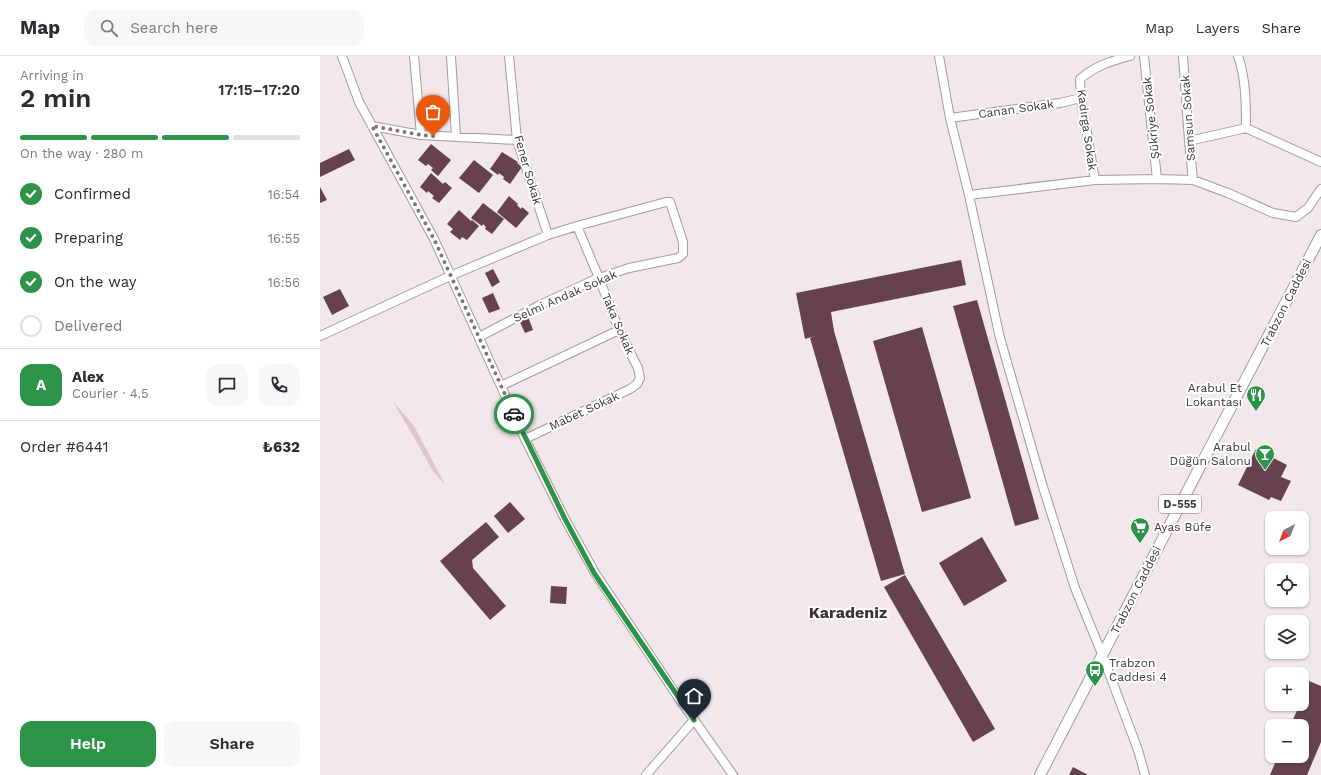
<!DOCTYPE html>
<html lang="en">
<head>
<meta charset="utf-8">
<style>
	:root { --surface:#fff; --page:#f7f7f7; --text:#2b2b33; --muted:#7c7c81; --line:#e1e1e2; --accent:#2d9349 }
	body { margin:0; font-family:"Work Sans",sans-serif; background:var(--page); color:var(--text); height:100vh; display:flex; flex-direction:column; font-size:15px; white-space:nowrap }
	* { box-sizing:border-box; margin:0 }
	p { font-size:13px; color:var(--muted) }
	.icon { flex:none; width:22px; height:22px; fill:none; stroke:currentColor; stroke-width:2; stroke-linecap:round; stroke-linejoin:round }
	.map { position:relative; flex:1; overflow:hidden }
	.side { display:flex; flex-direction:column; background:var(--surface); width:320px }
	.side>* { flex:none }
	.needle { width:26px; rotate:222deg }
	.tools { position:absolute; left:945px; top:455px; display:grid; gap:8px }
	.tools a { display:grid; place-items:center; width:44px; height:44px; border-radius:8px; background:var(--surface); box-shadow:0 1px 3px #0004; font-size:20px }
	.pin { position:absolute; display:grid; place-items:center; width:34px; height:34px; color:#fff; margin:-41px -17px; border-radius:50% 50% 50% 0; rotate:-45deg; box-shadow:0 0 4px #0007 }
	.pin .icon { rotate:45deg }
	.courier { position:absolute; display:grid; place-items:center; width:40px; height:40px; margin:-20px; border:3px solid #2d9349; border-radius:50%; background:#fff; color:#222; box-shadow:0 1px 5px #0007 }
	.head em { font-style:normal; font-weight:600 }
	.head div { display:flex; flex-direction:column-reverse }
	.head { display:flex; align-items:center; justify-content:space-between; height:68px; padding:0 20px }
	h1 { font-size:26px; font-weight:600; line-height:30px }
	.bar { display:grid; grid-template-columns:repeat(4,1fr); gap:6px 4px; align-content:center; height:48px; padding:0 20px }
	.bar i { height:5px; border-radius:3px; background:var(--line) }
	.bar .active { background:var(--accent) }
	.bar p { grid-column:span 4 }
	.line { display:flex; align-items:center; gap:10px; padding:0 20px; border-top:1px solid var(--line) }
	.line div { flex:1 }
	.round { display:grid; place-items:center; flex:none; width:42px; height:42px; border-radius:12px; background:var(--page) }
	ol { padding:0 20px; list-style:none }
	li { display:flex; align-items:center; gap:12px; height:44px }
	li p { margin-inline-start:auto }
	li .icon { padding:4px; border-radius:50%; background:var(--accent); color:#fff; stroke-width:4 }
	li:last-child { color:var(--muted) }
	li i { width:22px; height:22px; border:2px solid var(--line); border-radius:50% }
	.button { display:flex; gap:8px; margin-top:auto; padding:8px 20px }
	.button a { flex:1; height:46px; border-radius:12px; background:var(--accent); color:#fff; font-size:16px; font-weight:600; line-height:46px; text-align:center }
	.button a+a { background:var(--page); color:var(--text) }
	header { display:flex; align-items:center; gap:24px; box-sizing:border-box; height:56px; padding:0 20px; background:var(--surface); border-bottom:1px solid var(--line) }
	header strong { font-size:19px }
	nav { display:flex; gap:22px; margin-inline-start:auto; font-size:14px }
	.search { width:280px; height:36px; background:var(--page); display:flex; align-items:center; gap:10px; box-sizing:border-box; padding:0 14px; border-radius:12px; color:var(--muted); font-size:15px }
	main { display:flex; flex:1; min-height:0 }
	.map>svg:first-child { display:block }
	.green { fill:#e3c4cd }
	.building { fill:#65424d }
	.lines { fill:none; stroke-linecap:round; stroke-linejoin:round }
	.minor-casing { stroke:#a59b9e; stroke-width:10 }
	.major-casing { stroke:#a59b9e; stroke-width:12 }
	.minor { stroke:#fff; stroke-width:8 }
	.major { stroke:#fff; stroke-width:10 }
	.done { stroke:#7d7678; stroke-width:4; stroke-dasharray:0 7.2 }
	.route { stroke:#2d9349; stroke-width:5 }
	.labels { text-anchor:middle; stroke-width:4; stroke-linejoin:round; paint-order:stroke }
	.shield { fill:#fff; stroke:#787476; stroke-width:1 }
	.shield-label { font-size:11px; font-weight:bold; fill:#3e393b }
	.street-label { font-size:12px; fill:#3e393b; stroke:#fff }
	.poi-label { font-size:12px; fill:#3e393b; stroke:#fff; text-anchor:end }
	.district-label { font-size:16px; font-weight:bold; fill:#3a3234; stroke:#fff }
</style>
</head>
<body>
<header>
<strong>Map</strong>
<div class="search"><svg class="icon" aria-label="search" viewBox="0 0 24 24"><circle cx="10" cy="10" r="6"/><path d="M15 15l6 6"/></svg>Search here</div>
<nav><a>Map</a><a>Layers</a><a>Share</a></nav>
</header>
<main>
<section class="side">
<div class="head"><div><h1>2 min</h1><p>Arriving in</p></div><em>17:15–17:20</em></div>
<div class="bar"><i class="active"></i><i class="active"></i><i class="active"></i><i></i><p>On the way · 280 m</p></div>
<ol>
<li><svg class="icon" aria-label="check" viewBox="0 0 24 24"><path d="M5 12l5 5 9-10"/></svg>Confirmed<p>16:54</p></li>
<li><svg class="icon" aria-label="check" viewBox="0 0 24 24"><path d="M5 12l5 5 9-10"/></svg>Preparing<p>16:55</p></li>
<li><svg class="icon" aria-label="check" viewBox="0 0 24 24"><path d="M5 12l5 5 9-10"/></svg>On the way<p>16:56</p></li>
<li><i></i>Delivered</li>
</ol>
<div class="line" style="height:72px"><b class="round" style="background:var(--accent);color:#fff">A</b><div><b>Alex</b><p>Courier · 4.5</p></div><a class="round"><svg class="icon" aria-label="chat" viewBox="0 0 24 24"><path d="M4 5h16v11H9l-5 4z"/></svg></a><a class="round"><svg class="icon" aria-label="phone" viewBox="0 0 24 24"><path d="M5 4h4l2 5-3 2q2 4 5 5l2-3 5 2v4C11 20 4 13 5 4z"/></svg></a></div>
<div class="line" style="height:52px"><div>Order #6441</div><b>₺632</b></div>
<div class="button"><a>Help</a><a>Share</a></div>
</section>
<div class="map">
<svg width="1001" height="719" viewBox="0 0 1001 719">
	<rect width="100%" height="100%" fill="#f2e7ea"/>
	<!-- green -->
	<path class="green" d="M 72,344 L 94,370 L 126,430 L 112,414 L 99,390 Z"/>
	<!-- building -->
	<path class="building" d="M 111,88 L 131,104 L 118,120 L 111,114 L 113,112 L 108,108 L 106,110 L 98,104 Z
		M 29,93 L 35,104 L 0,121 L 0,107 Z
		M 182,96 L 198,106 L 197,107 L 202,111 L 190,128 L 183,123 L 184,121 L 179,117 L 178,119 L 170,113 Z
		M 154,104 L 173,119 L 159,137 L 139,122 Z
		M 111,117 L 123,128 L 125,126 L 132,132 L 119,147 L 112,142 L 114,140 L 108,135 L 107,137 L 100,131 Z
		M 0,131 L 7,144 L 0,147 Z
		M 189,140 L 198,148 L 197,149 L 201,153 L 202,151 L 209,157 L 196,172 L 177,156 Z
		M 163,147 L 184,163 L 172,178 L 165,173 L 166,171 L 163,168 L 162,170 L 151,162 Z
		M 139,154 L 151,165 L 152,164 L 159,170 L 147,184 L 142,181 L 140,184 L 130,176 L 133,173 L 127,168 Z
		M 641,204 L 646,229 L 511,256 L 514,275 L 585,518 L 561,525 L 490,282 L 495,280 L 485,283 L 476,237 Z
		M 173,213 L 180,226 L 172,231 L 165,217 Z
		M 20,233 L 29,250 L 12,259 L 3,241 Z
		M 173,237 L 180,253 L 169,257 L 162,242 Z
		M 657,244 L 719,463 L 695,470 L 633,250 Z
		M 207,258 L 213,274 L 205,277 L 198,262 Z
		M 602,271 L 651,442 L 602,456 L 553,285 Z
		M 936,393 L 967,409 L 961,421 L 971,425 L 961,445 L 951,441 L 949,444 L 918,429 Z
		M 190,446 L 205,463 L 188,477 L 174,460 Z
		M 166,466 L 179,481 L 152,504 L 153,512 L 186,550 L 170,564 L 120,505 Z
		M 662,481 L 687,525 L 644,550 L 619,507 Z
		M 585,519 L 675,673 L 653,686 L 564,531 Z
		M 231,530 L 247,531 L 246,548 L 230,547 Z
		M 989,625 L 1001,630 L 1001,686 L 987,719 L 950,719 L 958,700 L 982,700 L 982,670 L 970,670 L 980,648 L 982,648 L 982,642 Z
		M 753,711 L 768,719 L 749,719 Z"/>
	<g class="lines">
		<defs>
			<path id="minor" d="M 22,0 L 39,46 L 114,183 L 205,383 L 245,463 L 275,517 L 358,641 L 413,719
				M 94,0 L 101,79
				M 131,0 L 136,81
				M 189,0 L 197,84 L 228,179
				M 619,0 L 630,62 L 649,139 L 680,282 L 723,431 L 755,532 L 782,598 L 818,694 L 825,719
				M 824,0 L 837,123
				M 863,0 L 869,85 L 873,124
				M 918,0 C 926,23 926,48 926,72
				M 630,62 L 740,47 L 761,42
				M 52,70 L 101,79 L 197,84
				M 926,72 L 1001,106
				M 869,85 L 926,72
				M 775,124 L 761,42 L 760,23 C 775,10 791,5 810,0
				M 649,139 L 775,124 L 837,123 L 873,124 L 908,137 L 953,157 L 976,161 L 988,152 L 1001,133
				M 0,280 L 130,220 L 228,179 L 257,170 L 346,146 L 350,146 L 363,186 L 363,198 L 358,202 L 309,212 L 276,223 L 220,249 L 159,281
				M 181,330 L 299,274
				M 205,383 L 310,333 L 317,328 L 320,322 L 318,312 L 299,274 L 279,222 L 257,170
				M 326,719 L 374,664"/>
			<path id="major" d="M 720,719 C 813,538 907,359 1001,179"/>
		</defs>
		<!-- minor casing -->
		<use href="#minor" class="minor-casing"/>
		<!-- major casing -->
		<use href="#major" class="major-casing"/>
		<!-- minor -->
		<use href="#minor" class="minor"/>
		<!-- major -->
		<use href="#major" class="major"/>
	</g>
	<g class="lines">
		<!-- done -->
		<path class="done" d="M 113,80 L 101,79 L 52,70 L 114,183 L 194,358"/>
		<!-- route -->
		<path class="route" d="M 194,358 L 245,463 L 274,517 L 374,664"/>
	</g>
	<!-- icons -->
	<defs>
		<symbol id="restaurant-pin" viewBox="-11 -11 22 30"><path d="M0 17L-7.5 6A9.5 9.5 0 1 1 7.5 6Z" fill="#2d9349" stroke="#fff"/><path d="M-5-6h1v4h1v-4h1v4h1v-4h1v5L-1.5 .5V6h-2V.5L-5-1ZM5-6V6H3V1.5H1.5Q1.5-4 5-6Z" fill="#fff"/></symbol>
		<symbol id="bar-pin" viewBox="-11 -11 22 30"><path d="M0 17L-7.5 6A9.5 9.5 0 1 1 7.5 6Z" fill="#2d9349" stroke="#fff"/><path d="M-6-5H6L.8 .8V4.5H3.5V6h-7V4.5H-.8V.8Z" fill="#fff"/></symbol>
		<symbol id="supermarket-pin" viewBox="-11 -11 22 30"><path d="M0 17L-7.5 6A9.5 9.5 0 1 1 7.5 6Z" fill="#2d9349" stroke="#fff"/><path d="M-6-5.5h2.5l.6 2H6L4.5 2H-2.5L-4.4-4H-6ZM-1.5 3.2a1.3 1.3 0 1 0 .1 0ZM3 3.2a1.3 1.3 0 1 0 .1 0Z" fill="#fff"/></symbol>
		<symbol id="bus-pin" viewBox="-11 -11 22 30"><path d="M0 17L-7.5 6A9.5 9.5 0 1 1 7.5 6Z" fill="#2d9349" stroke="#fff"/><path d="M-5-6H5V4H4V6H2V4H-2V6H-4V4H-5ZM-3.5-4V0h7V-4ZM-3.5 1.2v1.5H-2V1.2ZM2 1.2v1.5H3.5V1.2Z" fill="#fff"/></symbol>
	</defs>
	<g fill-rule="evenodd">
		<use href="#restaurant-pin" x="925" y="328" width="22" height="30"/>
		<use href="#bar-pin" x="934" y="387" width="22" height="30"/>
		<use href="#supermarket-pin" x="809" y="460" width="22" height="30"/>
		<use href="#bus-pin" x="764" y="603" width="22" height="30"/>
	</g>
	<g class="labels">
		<!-- shield labels -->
		<rect class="shield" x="839" y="439" width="42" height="18" rx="3"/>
		<g class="shield-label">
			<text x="860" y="452">D-555</text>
		</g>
		<!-- street labels -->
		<g class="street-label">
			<text transform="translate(696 53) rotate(-8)" y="4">Canan Sokak</text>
			<text transform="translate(831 62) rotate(-96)" y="4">Şükriye Sokak</text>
			<text transform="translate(868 62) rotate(-94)" y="4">Samsun Sokak</text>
			<text transform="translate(767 74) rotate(82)" y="4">Kadırga Sokak</text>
			<text transform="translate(208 114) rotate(74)" y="4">Fener Sokak</text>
			<text transform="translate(245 240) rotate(-24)" y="4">Selmi Andak Sokak</text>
			<text transform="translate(966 247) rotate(-63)" y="4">Trabzon Caddesi</text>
			<text transform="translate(298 268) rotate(67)" y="4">Taka Sokak</text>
			<text transform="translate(264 355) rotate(-25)" y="4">Mabet Sokak</text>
			<text transform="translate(816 534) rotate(-63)" y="4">Trabzon Caddesi</text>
		</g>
		<!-- poi labels -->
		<g class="poi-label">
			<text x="922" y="336">Arabul Et<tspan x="922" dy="14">Lokantası</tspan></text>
			<text x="931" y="395">Arabul<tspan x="931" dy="14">Düğün Salonu</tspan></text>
			<text x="834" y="475" text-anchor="start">Ayas Büfe</text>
			<text x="789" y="611" text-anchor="start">Trabzon<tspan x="789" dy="14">Caddesi 4</tspan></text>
		</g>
		<!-- district labels -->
		<g class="district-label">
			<text x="528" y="562">Karadeniz</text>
		</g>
	</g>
</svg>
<div class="tools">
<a><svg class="needle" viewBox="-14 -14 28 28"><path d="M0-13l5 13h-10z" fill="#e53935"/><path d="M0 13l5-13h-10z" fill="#7c7c81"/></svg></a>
<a><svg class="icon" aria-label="locate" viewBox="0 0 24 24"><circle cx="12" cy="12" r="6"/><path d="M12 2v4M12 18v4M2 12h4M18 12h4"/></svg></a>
<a><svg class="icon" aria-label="layers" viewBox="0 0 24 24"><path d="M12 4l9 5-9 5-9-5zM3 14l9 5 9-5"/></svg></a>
<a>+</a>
<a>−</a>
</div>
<div class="pin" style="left:113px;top:80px;background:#ea580c"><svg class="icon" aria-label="bag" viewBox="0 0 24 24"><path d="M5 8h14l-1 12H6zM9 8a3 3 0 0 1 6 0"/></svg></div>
<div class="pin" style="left:374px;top:664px;background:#1f2937"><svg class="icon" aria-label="home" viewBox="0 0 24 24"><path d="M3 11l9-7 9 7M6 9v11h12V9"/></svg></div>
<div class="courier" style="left:194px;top:358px"><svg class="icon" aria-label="car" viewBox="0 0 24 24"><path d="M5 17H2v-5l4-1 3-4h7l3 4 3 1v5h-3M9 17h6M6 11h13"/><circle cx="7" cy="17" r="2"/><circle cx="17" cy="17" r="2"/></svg></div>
</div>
</main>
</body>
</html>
